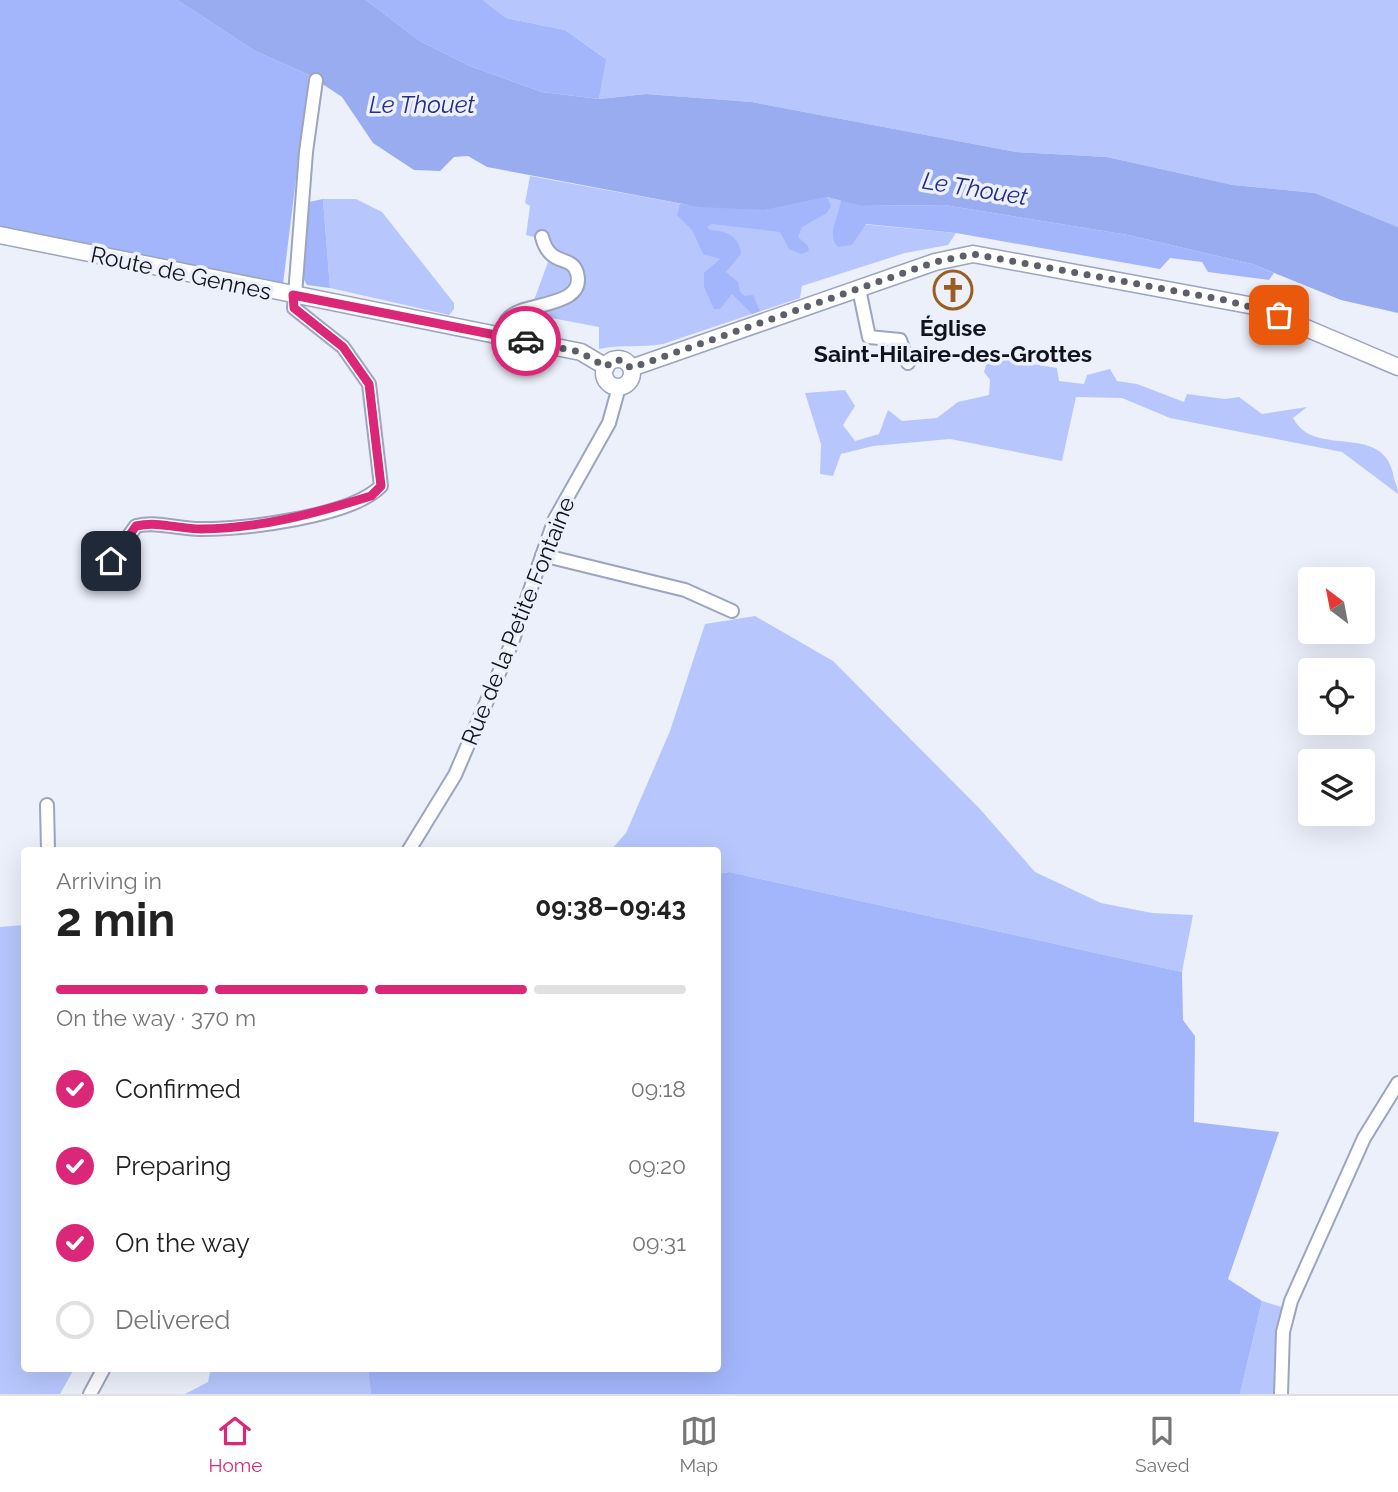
<!DOCTYPE html>
<html lang="en">
<head>
<meta charset="utf-8">
<style>
	:root { --surface:#fff; --page:#f6f6f6; --text:#222; --muted:#767676; --line:#e0e0e0; --accent:#db2777 }
	body { margin:0; font-family:Raleway,sans-serif; background:var(--page); color:var(--text); height:100vh; display:flex; flex-direction:column; font-size:26px; white-space:nowrap }
	* { box-sizing:border-box; margin:0 }
	p { font-size:23px; color:var(--muted) }
	.icon { flex:none; width:38px; height:38px; fill:none; stroke:currentColor; stroke-width:2; stroke-linecap:round; stroke-linejoin:round }
	.map { position:relative; flex:1; overflow:hidden }
	.sheet { position:absolute; left:21px; top:847px; width:700px; height:525px; display:flex; flex-direction:column; background:var(--surface); border-radius:7px; box-shadow:0 7px 28px #0002 }
	.sheet>* { flex:none }
	.needle { width:46px; rotate:328deg }
	.tools { position:absolute; left:1298px; top:567px; display:grid; gap:14px }
	.tools a { display:grid; place-items:center; width:77px; height:77px; border-radius:7px; background:var(--surface); box-shadow:0 7px 28px #0002; font-size:35px }
	.pin { position:absolute; display:grid; place-items:center; width:60px; height:60px; color:#fff; margin:-30px; border-radius:14px; box-shadow:0 4px 10px #0006 }
	.courier { position:absolute; display:grid; place-items:center; width:70px; height:70px; margin:-35px; border:5px solid #db2777; border-radius:50%; background:#fff; color:#222; box-shadow:0 2px 9px #0007 }
	.summary em { font-style:normal; font-weight:700 }
	.summary div { display:flex; flex-direction:column-reverse }
	.summary { display:flex; align-items:center; justify-content:space-between; height:119px; padding:0 35px }
	h1 { font-size:46px; font-weight:700; line-height:52px }
	.bar { display:grid; grid-template-columns:repeat(4,1fr); gap:10px 7px; align-content:center; height:84px; padding:0 35px }
	.bar i { height:9px; border-radius:5px; background:var(--line) }
	.bar .active { background:var(--accent) }
	.bar p { grid-column:span 4 }
	ol { padding:0 35px; list-style:none }
	li { display:flex; align-items:center; gap:21px; height:77px }
	li p { margin-inline-start:auto }
	li .icon { padding:7px; border-radius:50%; background:var(--accent); color:#fff; stroke-width:4 }
	li:last-child { color:var(--muted) }
	li i { width:38px; height:38px; border:4px solid var(--line); border-radius:50% }
	.tab-bar { display:flex; justify-content:space-around; align-items:center; height:98px; border-top:2px solid var(--line); background:var(--surface); font-size:19px; color:var(--muted) }
	.tab-bar a { display:grid; justify-items:center; gap:4px }
	.tab-bar .active { color:var(--accent) }
	.map>svg:first-child { display:block }
	.green { fill:#b7c7fd }
	.forest { fill:#a3b6fb }
	.water { fill:#99acf0 }
	.lines { fill:none; stroke-linecap:round; stroke-linejoin:round }
	.minor-casing { stroke:#9ca4be; stroke-width:16 }
	.major-casing { stroke:#9ca4be; stroke-width:19 }
	.minor { stroke:#fff; stroke-width:12 }
	.major { stroke:#fff; stroke-width:16 }
	.done { stroke:#5d606a; stroke-width:7; stroke-dasharray:0 12.6 }
	.route { stroke:#db2777; stroke-width:9 }
	.labels { text-anchor:middle; stroke-width:7; stroke-linejoin:round; paint-order:stroke }
	.street-label { font-size:23px; fill:#10131c; stroke:#ecf0fb }
	.poi-label { font-size:23px; font-weight:bold; fill:#10131c; stroke:#ecf0fb }
	.water-label { font-size:24px; font-style:italic; fill:#242c8b; stroke:#ecf0fb }
</style>
</head>
<body>
<div class="map">
<svg width="1398" height="1394" viewBox="0 0 1398 1394">
	<rect width="100%" height="100%" fill="#ecf0fb"/>
	<!-- green -->
	<path class="green" d="M 483,0 L 1398,0 L 1398,227 L 1315,193 L 1233,185 L 1107,157 L 1016,152 L 752,102 L 646,94 L 599,99 L 605,58 L 565,30 L 506,18 Z
		M 530,176 L 699,207 L 827,197 L 861,206 L 850,223 L 956,233 L 948,245 L 905,253 L 802,286 L 800,298 L 663,344 C 640,348 621,344 599,349 L 599,327 L 536,315 L 539,309 L 577,297 L 582,286 L 566,258 L 540,254 L 538,238 L 526,235 L 530,206 L 525,203 Z
		M 323,199 L 356,199 L 382,212 L 454,303 L 454,309 L 449,315 L 330,288 Z
		M 548,262 L 571,270 L 574,284 L 569,291 L 533,303 Z
		M 1001,353 L 1015,361 L 1057,368 L 1059,381 L 1084,384 L 1087,375 L 1110,369 L 1117,381 L 1137,384 L 1184,402 L 1187,394 L 1225,399 L 1239,397 L 1262,414 L 1307,407 L 1293,418 C 1314,459 1381,422 1393,473 C 1394,482 1398,485 1398,494 L 1342,452 L 1170,418 L 1122,398 L 1076,397 L 1062,461 L 950,439 L 873,446 L 841,454 L 833,476 L 820,474 L 821,444 L 805,393 L 845,390 L 855,406 L 843,425 L 855,441 L 879,434 L 888,410 L 902,421 L 937,418 L 958,402 L 989,395 L 990,380 L 984,372 L 987,362 Z
		M 755,616 L 833,661 L 980,809 L 1035,872 L 1101,903 L 1152,913 L 1193,915 L 1182,972 L 729,872 L 718,874 L 718,850 L 611,850 L 626,833 L 670,731 L 705,624 Z
		M 24,925 L 24,1368 L 74,1369 L 60,1394 L 0,1394 L 0,927 Z
		M 1262,1301 L 1282,1307 L 1275,1394 L 1240,1394 Z
		M 211,1368 L 368,1369 L 371,1394 L 185,1394 L 208,1382 Z"/>
	<!-- forest -->
	<path class="forest" d="M 0,0 L 177,0 L 255,51 L 309,75 L 283,284 L 0,230 Z
		M 366,0 L 483,0 L 506,18 L 565,30 L 606,59 L 599,99 L 542,92 L 470,66 L 420,41 Z
		M 827,197 L 831,206 L 827,213 L 802,227 L 798,237 L 808,246 L 809,251 L 801,254 L 789,249 L 780,232 L 712,224 L 707,227 L 710,230 C 726,231 739,235 741,254 L 726,272 L 738,282 L 740,292 L 745,296 L 753,295 L 760,311 L 752,314 L 732,294 L 720,309 L 714,309 L 704,287 L 704,273 L 720,259 L 703,254 L 692,230 L 677,215 L 680,204 L 764,210 Z
		M 323,199 L 330,288 L 307,285 L 303,278 L 309,202 Z
		M 841,200 L 861,206 L 944,205 L 1128,235 L 1252,264 L 1274,273 L 1269,280 L 1208,272 L 1202,262 L 1170,258 L 1160,269 L 956,233 L 866,224 L 852,245 L 838,247 C 826,235 839,216 841,200 Z
		M 729,872 L 1182,972 L 1183,1020 L 1195,1036 L 1194,1122 L 1279,1132 L 1228,1279 L 1262,1301 L 1240,1394 L 371,1394 L 368,1369 L 718,1368 L 718,874 Z"/>
	<!-- water -->
	<path class="water" d="M 177,0 L 366,0 L 420,41 L 470,66 L 542,92 L 599,99 L 646,94 L 752,102 L 1016,152 L 1107,157 L 1233,185 L 1315,193 L 1398,227 L 1398,313 L 1341,300 L 1252,264 L 1128,235 L 944,205 L 861,206 L 827,197 L 764,210 L 699,207 L 487,167 L 468,156 L 454,157 L 440,171 L 414,170 L 373,143 L 342,97 L 309,75 L 255,51 Z"/>
	<g class="lines">
		<defs>
			<path id="minor" d="M 859,289 L 869,337 L 900,340 L 908,363
				M 502,336 C 503,331 504,324 507,320 C 520,301 587,309 577,273 C 572,254 550,268 542,237
				M 542,555 L 685,590 L 732,611
				M 111,561 L 136,526 C 158,521 178,529 200,529 C 245,529 351,517 381,486 L 369,384 L 343,347 L 294,308 L 306,152 L 316,80
				M 47,805 L 48,850
				M 409,850 L 455,775 L 511,645 L 555,519 L 609,423 L 619,387
				M 90,1394 L 104,1368
				M 1281,1394 L 1283,1332 L 1291,1301 L 1364,1138 L 1398,1083"/>
			<path id="major" d="M 0,235 L 581,352 L 606,367
				M604 373a14 14 0 1 1 28 0a14 14 0 1 1-28 0Z
				M 631,368 L 935,262 L 973,254 L 1254,306 L 1398,367"/>
		</defs>
		<!-- minor casing -->
		<use href="#minor" class="minor-casing"/>
		<!-- major casing -->
		<use href="#major" class="major-casing"/>
		<!-- minor -->
		<use href="#minor" class="minor"/>
		<!-- major -->
		<use href="#major" class="major"/>
	</g>
	<g class="lines">
		<!-- done -->
		<path class="done" d="M 526,341 L 580,352 L 606,367 L 612,361 L 621,360 L 631,368 L 935,262 L 973,254 L 1225,300 L 1279,315"/>
		<!-- route -->
		<path class="route" d="M 111,561 L 136,526 C 158,521 179,529 201,529 C 262,528 313,514 371,496 L 381,486 L 369,384 L 343,347 L 294,308 L 293,295 L 526,341"/>
	</g>
	<!-- icons -->
	<defs>
		<symbol id="church-ring" viewBox="-11 -11 22 22"><circle r="9.5" fill="#ecf0fb" stroke="#9a5e21" stroke-width="1.5"/><path d="M-1.2-6h2.4v3.5h3.3v2.4h-3.3V6h-2.4V-.1h-3.3v-2.4h3.3Z" fill="#9a5e21"/></symbol>
	</defs>
	<g fill-rule="evenodd">
		<use href="#church-ring" x="931" y="268" width="44" height="44"/>
	</g>
	<g class="labels">
		<!-- street labels -->
		<g class="street-label">
			<text transform="translate(181 273) rotate(12)" y="8">Route de Gennes</text>
			<text transform="translate(518 621) rotate(-68)" y="8">Rue de la Petite Fontaine</text>
		</g>
		<!-- poi labels -->
		<g class="poi-label">
			<text x="953" y="336">Église<tspan x="953" dy="26">Saint-Hilaire-des-Grottes</tspan></text>
		</g>
		<!-- water labels -->
		<g class="water-label">
			<text x="422" y="113">Le Thouet</text>
			<text transform="translate(975 189) rotate(9)" y="8">Le Thouet</text>
		</g>
	</g>
</svg>
<div class="tools">
<a><svg class="needle" viewBox="-14 -14 28 28"><path d="M0-13l5 13h-10z" fill="#e53935"/><path d="M0 13l5-13h-10z" fill="#767676"/></svg></a>
<a><svg class="icon" aria-label="locate" viewBox="0 0 24 24"><circle cx="12" cy="12" r="6"/><path d="M12 2v4M12 18v4M2 12h4M18 12h4"/></svg></a>
<a><svg class="icon" aria-label="layers" viewBox="0 0 24 24"><path d="M12 4l9 5-9 5-9-5zM3 14l9 5 9-5"/></svg></a>
</div>
<div class="pin" style="left:1279px;top:315px;background:#ea580c"><svg class="icon" aria-label="bag" viewBox="0 0 24 24"><path d="M5 8h14l-1 12H6zM9 8a3 3 0 0 1 6 0"/></svg></div>
<div class="pin" style="left:111px;top:561px;background:#1f2937"><svg class="icon" aria-label="home" viewBox="0 0 24 24"><path d="M3 11l9-7 9 7M6 9v11h12V9"/></svg></div>
<div class="courier" style="left:526px;top:341px"><svg class="icon" aria-label="car" viewBox="0 0 24 24"><path d="M5 17H2v-5l4-1 3-4h7l3 4 3 1v5h-3M9 17h6M6 11h13"/><circle cx="7" cy="17" r="2"/><circle cx="17" cy="17" r="2"/></svg></div>
<section class="sheet">
<div class="summary"><div><h1>2 min</h1><p>Arriving in</p></div><em>09:38–09:43</em></div>
<div class="bar"><i class="active"></i><i class="active"></i><i class="active"></i><i></i><p>On the way · 370 m</p></div>
<ol>
<li><svg class="icon" aria-label="check" viewBox="0 0 24 24"><path d="M5 12l5 5 9-10"/></svg>Confirmed<p>09:18</p></li>
<li><svg class="icon" aria-label="check" viewBox="0 0 24 24"><path d="M5 12l5 5 9-10"/></svg>Preparing<p>09:20</p></li>
<li><svg class="icon" aria-label="check" viewBox="0 0 24 24"><path d="M5 12l5 5 9-10"/></svg>On the way<p>09:31</p></li>
<li><i></i>Delivered</li>
</ol>
</section>
</div>
<nav class="tab-bar">
<a class="active"><svg class="icon" aria-label="home" viewBox="0 0 24 24"><path d="M3 11l9-7 9 7M6 9v11h12V9"/></svg>Home</a>
<a><svg class="icon" aria-label="map" viewBox="0 0 24 24"><path d="M3 6l6-2 6 2 6-2v14l-6 2-6-2-6 2zM9 4v14M15 6v14"/></svg>Map</a>
<a><svg class="icon" aria-label="saved" viewBox="0 0 24 24"><path d="M7 4h10v16l-5-4-5 4z"/></svg>Saved</a>
</nav>
</body>
</html>
